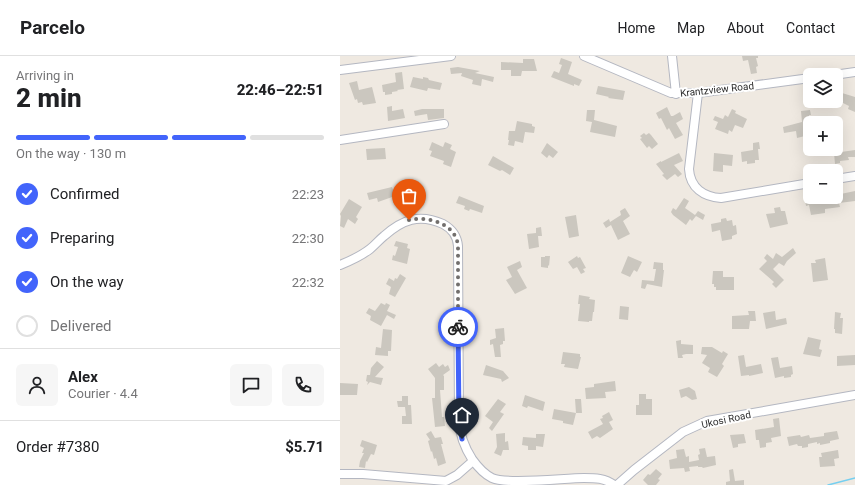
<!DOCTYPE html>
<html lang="en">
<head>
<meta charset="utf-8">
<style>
	:root { --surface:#fff; --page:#f6f6f6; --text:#202124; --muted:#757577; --line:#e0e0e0; --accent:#4264fb }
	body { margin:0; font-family:Roboto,sans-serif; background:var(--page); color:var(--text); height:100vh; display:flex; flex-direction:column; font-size:15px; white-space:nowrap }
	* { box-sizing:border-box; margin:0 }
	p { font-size:13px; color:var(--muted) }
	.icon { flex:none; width:22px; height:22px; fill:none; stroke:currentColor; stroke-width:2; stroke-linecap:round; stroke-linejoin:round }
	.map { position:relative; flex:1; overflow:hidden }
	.drawer { display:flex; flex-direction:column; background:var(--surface); width:340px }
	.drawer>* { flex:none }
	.fabs { position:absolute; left:463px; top:12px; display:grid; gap:8px }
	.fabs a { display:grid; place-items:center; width:40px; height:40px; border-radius:6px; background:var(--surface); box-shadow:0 4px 16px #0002; font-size:20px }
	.pin { position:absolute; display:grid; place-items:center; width:34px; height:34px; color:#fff; margin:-41px -17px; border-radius:50% 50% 50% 0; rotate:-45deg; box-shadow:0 0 4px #0007 }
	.pin .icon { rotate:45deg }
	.courier { position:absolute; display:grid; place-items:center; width:40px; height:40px; margin:-20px; border:3px solid #4264fb; border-radius:50%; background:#fff; color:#222; box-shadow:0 1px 5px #0007 }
	.headline em { font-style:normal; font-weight:800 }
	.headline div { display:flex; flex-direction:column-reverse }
	.headline { display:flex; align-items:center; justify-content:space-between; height:68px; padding:0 16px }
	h1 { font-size:26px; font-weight:800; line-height:30px }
	.bar { display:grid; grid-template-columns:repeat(4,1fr); gap:6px 4px; align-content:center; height:48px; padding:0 16px }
	.bar i { height:5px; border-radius:3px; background:var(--line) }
	.bar .on { background:var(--accent) }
	.bar p { grid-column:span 4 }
	.line { display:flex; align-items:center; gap:10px; padding:0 16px; border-top:1px solid var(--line) }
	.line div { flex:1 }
	.round { display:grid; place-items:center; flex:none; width:42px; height:42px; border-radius:6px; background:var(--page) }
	ol { padding:0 16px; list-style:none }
	li { display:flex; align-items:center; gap:12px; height:44px }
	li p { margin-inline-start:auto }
	li .icon { padding:4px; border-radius:50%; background:var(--accent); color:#fff; stroke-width:4 }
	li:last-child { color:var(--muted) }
	li i { width:22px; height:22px; border:2px solid var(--line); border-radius:50% }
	header { display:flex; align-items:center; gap:24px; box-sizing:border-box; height:56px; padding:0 20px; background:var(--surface); border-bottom:1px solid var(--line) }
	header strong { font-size:19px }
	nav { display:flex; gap:22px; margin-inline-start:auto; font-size:14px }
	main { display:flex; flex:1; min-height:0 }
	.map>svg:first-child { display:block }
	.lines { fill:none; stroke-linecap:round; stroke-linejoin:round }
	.stream { stroke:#75cff0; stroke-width:1.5 }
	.building { fill:#cbc7bf }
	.minor-casing { stroke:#b4b7c1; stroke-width:10 }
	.minor { stroke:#fff; stroke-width:8 }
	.done { stroke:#726f6d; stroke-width:4; stroke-dasharray:0 7.2 }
	.route { stroke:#4264fb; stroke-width:5 }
	.labels { text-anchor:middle; stroke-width:4; stroke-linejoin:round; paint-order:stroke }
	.street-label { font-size:10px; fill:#2e2e2e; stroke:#fff }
</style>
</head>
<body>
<header>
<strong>Parcelo</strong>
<nav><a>Home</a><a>Map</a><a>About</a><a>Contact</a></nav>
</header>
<main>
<section class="drawer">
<div class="headline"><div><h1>2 min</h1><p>Arriving in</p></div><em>22:46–22:51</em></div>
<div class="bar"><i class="on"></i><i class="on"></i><i class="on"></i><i></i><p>On the way · 130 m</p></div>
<ol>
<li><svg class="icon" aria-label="check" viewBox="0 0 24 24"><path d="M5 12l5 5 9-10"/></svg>Confirmed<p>22:23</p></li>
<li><svg class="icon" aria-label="check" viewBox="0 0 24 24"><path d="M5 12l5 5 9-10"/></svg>Preparing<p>22:30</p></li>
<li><svg class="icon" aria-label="check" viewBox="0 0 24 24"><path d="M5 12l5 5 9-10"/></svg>On the way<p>22:32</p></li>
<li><i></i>Delivered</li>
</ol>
<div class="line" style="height:72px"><a class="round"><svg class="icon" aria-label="person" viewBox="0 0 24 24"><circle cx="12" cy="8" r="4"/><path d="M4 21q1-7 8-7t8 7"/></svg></a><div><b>Alex</b><p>Courier · 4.4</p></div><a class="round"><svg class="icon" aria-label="chat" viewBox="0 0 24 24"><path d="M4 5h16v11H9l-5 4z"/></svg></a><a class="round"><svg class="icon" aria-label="phone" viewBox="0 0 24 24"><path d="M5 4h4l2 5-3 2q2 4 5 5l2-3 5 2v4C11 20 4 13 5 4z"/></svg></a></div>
<div class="line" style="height:52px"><div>Order #7380</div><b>$5.71</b></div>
</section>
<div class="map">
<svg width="515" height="429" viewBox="0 0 515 429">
	<rect width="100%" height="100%" fill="#efe9e1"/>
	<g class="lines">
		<!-- stream -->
		<path class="stream" d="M 488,429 L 515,422"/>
	</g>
	<!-- building -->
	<path class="building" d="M 402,0 L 418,0 L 418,2 L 416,2 L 418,10 L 416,11 L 417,17 L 411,18 L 408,4 L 403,5 Z
		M 221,2 L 232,6 L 228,18 L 242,24 L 239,30 L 234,28 L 234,30 L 211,21 L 214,15 L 219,17 L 222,9 L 219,8 Z
		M 183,3 L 194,3 L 197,15 L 182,15 L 181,20 L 171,20 L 171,14 L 161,14 L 161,6 L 183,7 Z
		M 118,11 L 140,15 L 135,17 L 154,21 L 153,26 L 142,23 L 141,30 L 132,28 L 133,24 L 121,20 L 122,17 L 111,18 L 110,12 Z
		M 62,16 L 64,33 L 57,34 L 58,35 L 52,36 L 52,38 L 45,39 L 45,36 L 43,36 L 42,29 L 56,26 L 55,17 Z
		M 73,21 L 83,23 L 83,21 L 88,22 L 89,24 L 102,27 L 100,34 L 88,32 L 87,35 L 70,31 Z
		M 17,25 L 19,34 L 32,31 L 36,47 L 23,49 L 22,46 L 18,47 L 17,43 L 15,44 L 9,27 Z
		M 258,30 L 285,35 L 283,44 L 268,42 L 269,41 L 256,38 Z
		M 502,37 L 515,41 L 515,56 L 508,53 L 509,50 L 501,46 L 502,45 L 500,44 Z
		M 52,50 L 52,55 L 63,53 L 65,62 L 48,65 L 47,51 Z
		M 327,51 L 331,60 L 333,60 L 340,56 L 343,63 L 336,67 L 343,79 L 335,83 L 329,72 L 327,74 L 321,62 L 319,63 L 316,57 Z
		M 82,53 L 104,53 L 104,62 L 88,64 L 87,58 L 75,60 L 74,55 Z
		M 392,53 L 396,55 L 395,57 L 407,63 L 403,72 L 395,69 L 392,76 L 389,74 L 388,78 L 375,73 L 378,66 L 373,64 L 375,60 L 383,63 L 385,59 L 388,61 Z
		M 247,54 L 255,54 L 254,64 L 277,70 L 275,81 L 250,76 L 252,66 L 246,65 Z
		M 470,54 L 471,59 L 469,59 L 470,71 L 466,71 L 467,74 L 464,75 L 465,80 L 457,82 L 456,75 L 444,77 L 443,71 L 462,66 L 461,55 Z
		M 177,65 L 192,68 L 192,70 L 195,71 L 194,77 L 185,76 L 183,87 L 175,85 L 174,90 L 168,89 L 169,84 L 168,84 L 169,75 L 175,75 Z
		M 304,77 L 306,79 L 309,77 L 311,79 L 318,88 L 312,93 L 309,90 L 307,92 L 300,83 L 302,82 L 300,80 Z
		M 92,86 L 103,91 L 105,86 L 112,89 L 110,93 L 116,96 L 111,111 L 103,108 L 104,105 L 90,100 L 92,95 L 89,94 Z
		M 419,86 L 420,93 L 418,93 L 419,104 L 415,104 L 415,107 L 407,108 L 407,105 L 402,106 L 401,96 L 413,94 L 413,87 Z
		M 207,87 L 218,96 L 213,102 L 209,99 L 207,102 L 201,97 Z
		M 45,92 L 46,103 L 27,104 L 26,93 Z
		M 515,94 L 515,101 L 508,101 L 509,104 L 500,105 L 500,107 L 495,108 L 494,97 Z
		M 339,97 L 343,105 L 334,109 L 342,118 L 338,121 L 335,118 L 327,124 L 322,119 L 324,118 L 316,108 L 321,105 L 321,106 Z
		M 374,97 L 393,99 L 392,110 L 383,109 L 383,116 L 373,115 Z
		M 153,100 L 174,112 L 170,119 L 162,114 L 160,115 L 148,109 Z
		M 52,131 L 55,140 L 38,146 L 37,142 L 29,144 L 27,137 Z
		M 515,135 L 515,145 L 499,147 L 500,151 L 485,153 L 485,157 L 471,159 L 469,149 L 466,150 L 465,143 L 473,143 L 474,146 L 491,144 L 490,141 L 496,141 L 496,139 Z
		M 119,140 L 144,150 L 142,157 L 130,153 L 129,155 L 124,153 L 125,150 L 116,147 Z
		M 344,142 L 349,145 L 345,152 L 355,159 L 358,155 L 365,159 L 363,164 L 356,160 L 352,165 L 350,163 L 346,169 L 333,159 L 331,156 L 333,152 L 336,154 Z
		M 9,143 L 22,151 L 16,161 L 18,163 L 15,168 L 8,163 L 4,172 L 0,170 L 1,160 L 0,158 Z
		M 440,151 L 441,155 L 445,155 L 448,168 L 430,172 L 426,158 L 435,157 L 434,152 Z
		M 285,152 L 290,160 L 283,165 L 290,178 L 278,184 L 271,169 L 266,172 L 263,167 L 269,163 L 270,166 L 281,159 L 280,155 Z
		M 236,159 L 239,180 L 229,182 L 225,161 Z
		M 386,162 L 387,165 L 392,164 L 393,170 L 396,169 L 397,178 L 392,180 L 392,183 L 382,185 L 380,174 L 372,176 L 371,168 L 381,166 L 381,163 Z
		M 201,171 L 202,180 L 198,180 L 199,191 L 189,193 L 187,178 L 196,177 L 196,172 Z
		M 56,185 L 68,188 L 67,192 L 70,193 L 67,208 L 52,204 L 53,199 L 55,200 L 58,191 L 54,190 Z
		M 453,192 L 456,197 L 447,205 L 444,210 L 439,207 L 433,213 L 444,224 L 436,232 L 432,228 L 434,226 L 419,213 L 427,205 L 424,202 L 427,198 L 433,203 L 436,197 L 442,201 Z
		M 205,200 L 210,200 L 209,210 L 208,209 L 208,212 L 201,211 L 201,201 L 205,201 Z
		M 237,200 L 238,202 L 240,201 L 246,212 L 243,213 L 245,216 L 241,218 L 237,211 L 233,213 L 228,206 Z
		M 288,200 L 302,206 L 297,216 L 294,214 L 290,221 L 281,217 Z
		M 485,202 L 488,224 L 473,226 L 471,207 L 476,207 L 475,204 Z
		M 180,205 L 182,211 L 177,214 L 187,232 L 175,238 L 166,224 L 172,221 L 167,211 Z
		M 314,206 L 323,207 L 323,214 L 324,214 L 322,231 L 307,228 L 305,233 L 301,232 L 302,224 L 314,225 L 316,213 L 313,213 Z
		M 373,215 L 383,215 L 383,221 L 394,221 L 394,234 L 376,234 L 376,231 L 374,231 L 374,228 L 372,228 Z
		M 60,218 L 66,222 L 55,241 L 49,238 L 51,231 L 46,228 L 49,222 L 54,225 L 55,222 L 57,223 Z
		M 239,239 L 250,241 L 249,243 L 255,244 L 254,256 L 253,256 L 252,265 L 249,265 L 249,266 L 238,265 L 240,248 L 238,248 Z
		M 41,247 L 45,249 L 46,247 L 50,249 L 47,255 L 56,259 L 54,263 L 47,259 L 41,270 L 30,264 L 31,260 L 26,257 L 29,252 L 35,255 Z
		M 280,250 L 289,251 L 288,264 L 279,263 Z
		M 408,255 L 415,255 L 416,265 L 410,265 L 409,273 L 392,273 L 392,260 L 409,259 Z
		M 435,255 L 436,264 L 446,262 L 447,268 L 426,273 L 423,257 Z
		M 495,256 L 501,257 L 500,262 L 503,262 L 502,278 L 495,277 L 495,273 L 494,273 Z
		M 164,272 L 165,285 L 163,285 L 163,288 L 160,289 L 161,301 L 155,301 L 153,288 L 150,289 L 150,284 L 156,282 L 155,273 Z
		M 43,273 L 52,274 L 51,295 L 48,295 L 48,300 L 35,299 L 36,291 L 41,292 Z
		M 468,281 L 481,284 L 479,293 L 482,294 L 480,301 L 463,298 Z
		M 341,284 L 341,288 L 353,289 L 353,298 L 346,298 L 342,299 L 343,302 L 338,302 L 336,285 Z
		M 362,291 L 372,291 L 382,297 L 383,295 L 388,298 L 382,308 L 384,310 L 377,321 L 368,316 L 370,312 L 362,307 L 367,299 L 361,298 Z
		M 223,296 L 240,298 L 240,301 L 241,301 L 238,313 L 224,311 L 225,308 L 221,308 Z
		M 404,299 L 406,311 L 421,308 L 423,317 L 409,320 L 409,319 L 401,320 L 398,300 Z
		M 515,299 L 515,309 L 497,310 L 497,300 Z
		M 438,301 L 440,312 L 452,310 L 453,318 L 451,319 L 451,321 L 444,322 L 444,320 L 435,322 L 431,302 Z
		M 37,305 L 44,311 L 35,321 L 43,322 L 41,329 L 30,326 L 27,329 L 28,326 L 26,325 L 27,319 L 30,319 L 31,312 Z
		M 96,307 L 99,311 L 103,308 L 105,311 L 108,309 L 110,314 L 103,319 L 104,320 L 104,334 L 100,334 L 102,361 L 104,361 L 105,370 L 95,371 L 92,342 L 95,342 L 95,322 L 88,313 Z
		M 146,309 L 163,315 L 169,322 L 162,326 L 161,323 L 143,319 Z
		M 275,325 L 276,335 L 265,336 L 266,342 L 246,343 L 245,332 L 254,331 L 254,328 Z
		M 0,327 L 18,328 L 17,339 L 0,339 Z
		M 349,331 L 355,335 L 357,343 L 352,344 L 346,340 L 341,342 L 339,334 Z
		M 299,338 L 306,338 L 306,343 L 312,343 L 312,359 L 296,359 L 296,349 L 299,349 Z
		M 185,339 L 205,346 L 203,355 L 188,350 L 187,352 L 182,350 Z
		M 62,340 L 68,340 L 68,349 L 71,349 L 72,368 L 62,368 L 62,360 L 66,360 L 65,351 L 58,351 L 57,345 L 62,345 Z
		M 158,343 L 166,348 L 160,356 L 164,358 L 152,375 L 149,372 L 153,366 L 145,360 Z
		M 235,343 L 241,343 L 242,357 L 236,357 Z
		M 214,353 L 236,357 L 233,369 L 223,367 L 223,365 L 212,363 Z
		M 269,356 L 273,364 L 269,366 L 273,373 L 260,382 L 257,380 L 252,383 L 248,376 L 263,368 L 260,363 L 263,362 L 262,360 Z
		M 439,362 L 441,380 L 431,382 L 432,386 L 426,387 L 426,391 L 420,392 L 419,384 L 416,384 L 415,374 L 434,371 L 433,363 Z
		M 91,375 L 95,382 L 101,381 L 103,388 L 101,388 L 106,407 L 98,410 L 96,402 L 94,403 L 92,395 L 91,396 L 88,385 L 90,384 L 86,378 Z
		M 497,375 L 499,383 L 490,385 L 490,387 L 480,389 L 480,387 L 477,388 L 477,386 L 468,388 L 468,391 L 462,392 L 462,390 L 458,390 L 457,388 L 449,390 L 447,381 L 460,379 L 461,381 L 469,379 L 470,382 L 484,380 L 484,377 Z
		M 165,377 L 165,386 L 168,385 L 169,394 L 163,394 L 161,400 L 154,397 L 157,391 L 156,378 Z
		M 196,378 L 205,378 L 203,391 L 196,390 L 196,394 L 188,394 L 188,390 L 182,389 L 183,381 L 196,382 Z
		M 404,378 L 406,387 L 398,388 L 398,391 L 393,392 L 390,379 Z
		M 22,384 L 37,389 L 34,399 L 31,398 L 27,406 L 26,405 L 25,412 L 19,411 L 20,405 L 24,397 L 22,397 L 24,392 L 20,390 Z
		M 365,392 L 367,401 L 375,400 L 376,409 L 363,412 L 362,411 L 358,411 L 358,410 L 349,411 L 350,415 L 345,416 L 344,412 L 330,413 L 329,404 L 337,402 L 336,394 L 344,393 L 346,401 L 349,400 L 349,406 L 359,404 L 358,399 L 360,398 L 359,393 Z
		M 498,394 L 499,402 L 494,403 L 495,410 L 480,411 L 479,401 L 482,401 L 481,397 Z
		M 316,413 L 322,418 L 318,423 L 320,424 L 316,429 L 308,429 L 303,424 L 308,418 L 310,419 Z
		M 393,413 L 395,425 L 404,424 L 404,429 L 386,429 L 386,426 L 390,425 L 389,414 Z"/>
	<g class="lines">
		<defs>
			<path id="minor" d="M 244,0 L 331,37 L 358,37 L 470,22
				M 332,0 L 336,38
				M 0,14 L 111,0
				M 494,19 L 515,16
				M 358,37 L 349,113 C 350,132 364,141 381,142 L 470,127
				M 0,84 L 104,68
				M 496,123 L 515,120
				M 0,209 C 10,205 21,200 30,193 C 35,189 39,184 44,180 C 62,164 79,157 103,168 C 112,173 117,179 118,190 L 119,366 C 120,379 125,392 132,403 C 137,410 144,418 152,422 C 166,429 225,422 244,422 C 255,422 265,422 274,429
				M 0,418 L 23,418 L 106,425 L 117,419 L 133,405
				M 277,429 L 294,414 L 343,376 L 367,365 L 515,339"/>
		</defs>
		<!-- minor casing -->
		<use href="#minor" class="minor-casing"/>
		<!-- minor -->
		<use href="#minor" class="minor"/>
	</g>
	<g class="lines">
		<!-- done -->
		<path class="done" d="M 69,164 C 88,160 116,167 118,190 L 118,271"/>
		<!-- route -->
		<path class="route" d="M 118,271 L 119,366 L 122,383"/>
	</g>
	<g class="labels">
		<!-- street labels -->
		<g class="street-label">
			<text transform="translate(377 33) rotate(-6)" y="4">Krantzview Road</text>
			<text transform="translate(386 363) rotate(-12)" y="4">Ukosi Road</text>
		</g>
	</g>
</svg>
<div class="fabs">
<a><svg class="icon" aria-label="layers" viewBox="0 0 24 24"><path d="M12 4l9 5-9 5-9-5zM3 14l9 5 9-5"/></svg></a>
<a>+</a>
<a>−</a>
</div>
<div class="pin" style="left:69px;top:164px;background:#ea580c"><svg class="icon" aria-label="bag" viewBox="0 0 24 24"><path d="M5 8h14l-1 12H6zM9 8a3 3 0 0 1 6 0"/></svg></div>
<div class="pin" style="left:122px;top:383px;background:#1f2937"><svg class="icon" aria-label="home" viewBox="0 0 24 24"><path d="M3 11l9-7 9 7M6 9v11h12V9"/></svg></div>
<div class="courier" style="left:118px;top:271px"><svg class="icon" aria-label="bike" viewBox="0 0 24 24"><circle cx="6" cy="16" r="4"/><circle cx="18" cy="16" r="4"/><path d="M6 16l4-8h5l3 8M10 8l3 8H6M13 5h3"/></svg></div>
</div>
</main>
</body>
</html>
